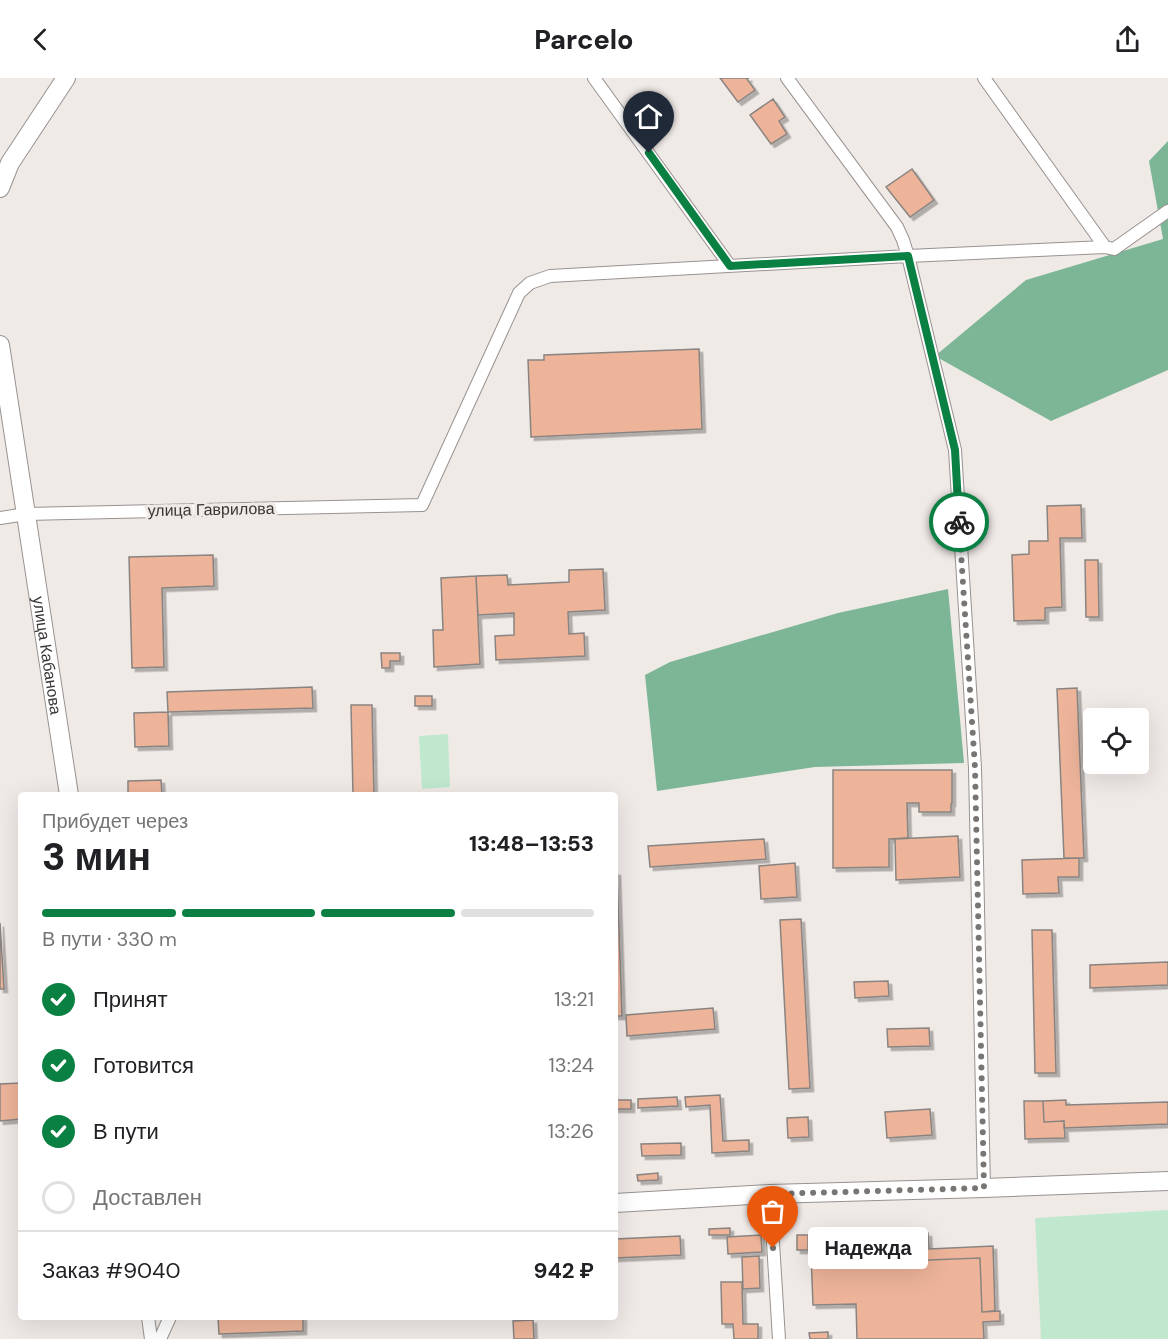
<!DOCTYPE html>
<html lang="ru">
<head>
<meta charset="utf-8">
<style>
	:root { --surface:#fff; --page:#f2f2f2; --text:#202124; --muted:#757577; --line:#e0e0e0; --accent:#0b8043 }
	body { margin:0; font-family:"DM Sans",sans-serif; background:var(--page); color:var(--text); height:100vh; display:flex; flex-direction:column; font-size:22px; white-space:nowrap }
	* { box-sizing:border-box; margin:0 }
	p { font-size:20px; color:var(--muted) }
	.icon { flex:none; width:33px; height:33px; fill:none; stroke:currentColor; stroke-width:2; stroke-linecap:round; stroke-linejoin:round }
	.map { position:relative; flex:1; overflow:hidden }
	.drawer { position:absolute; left:18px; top:714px; width:600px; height:528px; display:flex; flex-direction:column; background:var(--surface); border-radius:6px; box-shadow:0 6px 24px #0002 }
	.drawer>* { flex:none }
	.fabs { position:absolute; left:1083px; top:630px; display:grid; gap:12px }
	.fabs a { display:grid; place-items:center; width:66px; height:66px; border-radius:6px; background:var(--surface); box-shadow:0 6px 24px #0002; font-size:30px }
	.pin { position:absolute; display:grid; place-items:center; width:51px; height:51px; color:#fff; margin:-62px -26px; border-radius:50% 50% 50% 0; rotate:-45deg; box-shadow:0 0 6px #0007 }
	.pin .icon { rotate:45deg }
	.courier { position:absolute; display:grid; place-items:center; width:60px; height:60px; margin:-30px; border:4px solid #0b8043; border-radius:50%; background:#fff; color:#222; box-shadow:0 2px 8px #0007 }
	.bubble { position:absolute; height:42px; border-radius:6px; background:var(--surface); box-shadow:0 6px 24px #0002; font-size:20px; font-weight:800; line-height:42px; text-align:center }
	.headline em { font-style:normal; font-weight:800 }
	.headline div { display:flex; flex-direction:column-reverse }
	.headline { display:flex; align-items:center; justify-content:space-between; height:102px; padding:0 24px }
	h1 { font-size:39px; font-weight:800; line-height:45px }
	.bar { display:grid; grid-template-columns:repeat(4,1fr); gap:9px 6px; align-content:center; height:72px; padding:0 24px }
	.bar i { height:8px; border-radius:4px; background:var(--line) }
	.bar .selected { background:var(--accent) }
	.bar p { grid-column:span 4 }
	.line { display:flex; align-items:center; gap:15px; padding:0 24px; border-top:2px solid var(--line) }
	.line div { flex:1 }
	ol { padding:0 24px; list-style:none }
	li { display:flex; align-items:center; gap:18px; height:66px }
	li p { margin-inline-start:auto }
	li .icon { padding:6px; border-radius:50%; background:var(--accent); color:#fff; stroke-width:4 }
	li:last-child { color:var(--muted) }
	li i { width:33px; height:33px; border:3px solid var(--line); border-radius:50% }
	header { display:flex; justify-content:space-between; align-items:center; height:78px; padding:0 24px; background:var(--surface); font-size:27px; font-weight:800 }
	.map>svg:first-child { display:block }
	.green { fill:#bfe8cf }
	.forest { fill:#7db696 }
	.building { fill:#edb49a; stroke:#8a8481; stroke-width:1.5; filter:url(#shadow) }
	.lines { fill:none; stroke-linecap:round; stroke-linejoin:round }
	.street-casing { stroke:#989290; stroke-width:14 }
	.secondary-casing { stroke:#989290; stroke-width:20 }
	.street { stroke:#fff; stroke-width:12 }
	.secondary { stroke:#fff; stroke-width:18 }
	.done { stroke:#797573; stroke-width:6; stroke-dasharray:0 10.8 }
	.route { stroke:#0b8043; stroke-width:8 }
	.labels { text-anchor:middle; stroke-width:6; stroke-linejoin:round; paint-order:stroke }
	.street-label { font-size:16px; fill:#393635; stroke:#f0eae7 }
</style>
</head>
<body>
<header><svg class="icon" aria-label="back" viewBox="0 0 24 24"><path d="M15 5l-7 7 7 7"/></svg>Parcelo<svg class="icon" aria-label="share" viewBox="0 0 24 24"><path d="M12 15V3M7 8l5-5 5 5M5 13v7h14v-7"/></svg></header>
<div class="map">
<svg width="1168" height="1261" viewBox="0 0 1168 1261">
	<defs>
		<filter id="shadow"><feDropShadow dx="3.5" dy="3.5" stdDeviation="0" flood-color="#0004"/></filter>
	</defs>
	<rect width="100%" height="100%" fill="#f0eae7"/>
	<!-- green -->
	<path class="green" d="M 448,656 L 450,709 L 422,711 L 419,658 Z
		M 1168,1132 L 1168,1261 L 1041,1261 L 1035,1140 Z"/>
	<!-- forest -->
	<path class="forest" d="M 1168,63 L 1168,292 L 1051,343 L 935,278 L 1026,202 L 1163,161 L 1149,83 Z
		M 948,511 L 964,685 L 815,689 L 657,713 L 645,597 L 670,584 L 838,535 Z"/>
	<!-- building -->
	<path class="building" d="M 720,0 L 749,0 L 747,1 L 755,12 L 738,24 Z
		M 773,21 L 785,39 L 779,43 L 787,56 L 771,66 L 750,37 Z
		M 912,91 L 934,122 L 910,139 L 886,109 Z
		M 699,271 L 702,351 L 531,359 L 528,282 L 544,282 L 544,277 Z
		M 1081,427 L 1082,460 L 1060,460 L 1062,529 L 1045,530 L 1045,542 L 1014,543 L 1012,477 L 1029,476 L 1029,463 L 1048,463 L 1047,428 Z
		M 213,477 L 214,508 L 162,510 L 164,589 L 132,590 L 129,479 Z
		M 1085,482 L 1098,482 L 1099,539 L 1086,539 Z
		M 603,491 L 605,532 L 568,534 L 569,556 L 584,555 L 585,578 L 496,582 L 495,558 L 514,557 L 514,535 L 478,537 L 476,498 L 507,497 L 508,507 L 569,504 L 569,492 Z
		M 476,498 L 480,586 L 434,589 L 433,552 L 443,552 L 441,500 Z
		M 381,575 L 400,575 L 400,583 L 390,583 L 390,590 L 382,590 Z
		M 312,609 L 313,630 L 168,634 L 167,614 Z
		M 1077,610 L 1084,780 L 1064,780 L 1057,611 Z
		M 415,618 L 432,618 L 432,628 L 415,628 Z
		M 351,627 L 372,627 L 374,717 L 353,717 Z
		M 168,634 L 169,668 L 135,669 L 134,635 Z
		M 833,692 L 952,692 L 952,725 L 951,726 L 951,734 L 919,734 L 919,725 L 907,725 L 908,760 L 889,761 L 889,789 L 833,790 Z
		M 161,702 L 162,717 L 128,717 L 128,703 Z
		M 958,758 L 960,799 L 896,802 L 895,761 Z
		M 764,761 L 766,781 L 650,789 L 648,768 Z
		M 1079,780 L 1079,799 L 1058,799 L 1059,815 L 1023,816 L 1022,782 Z
		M 795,785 L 797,819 L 761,821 L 759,788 Z
		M 615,794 L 617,794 L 622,938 L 615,938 Z
		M 801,841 L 810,1010 L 789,1011 L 780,842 Z
		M 0,845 L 4,911 L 0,911 Z
		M 1032,852 L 1052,852 L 1056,995 L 1035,995 Z
		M 1168,884 L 1168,907 L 1090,910 L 1090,887 Z
		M 888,903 L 889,918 L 855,920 L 854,904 Z
		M 713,930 L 715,951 L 627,958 L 626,937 Z
		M 929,950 L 930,968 L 888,969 L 887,951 Z
		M 21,1005 L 21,1041 L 0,1043 L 0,1006 Z
		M 720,1017 L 723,1063 L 749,1062 L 749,1073 L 712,1075 L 710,1027 L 686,1029 L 685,1019 Z
		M 677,1019 L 678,1028 L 638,1030 L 638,1021 Z
		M 615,1022 L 631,1022 L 631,1031 L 615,1031 Z
		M 1066,1022 L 1066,1027 L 1168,1024 L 1168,1046 L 1064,1050 L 1064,1043 L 1044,1044 L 1043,1023 Z
		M 1024,1023 L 1043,1023 L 1044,1044 L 1064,1043 L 1065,1060 L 1025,1061 Z
		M 930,1031 L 932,1057 L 887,1060 L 885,1034 Z
		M 808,1039 L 809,1059 L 788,1060 L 787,1040 Z
		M 681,1065 L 681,1077 L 642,1078 L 641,1066 Z
		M 658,1095 L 658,1102 L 638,1103 L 637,1097 Z
		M 730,1150 L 730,1157 L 709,1157 L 709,1151 Z
		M 928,1155 L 929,1171 L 993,1168 L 995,1233 L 982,1234 L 980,1180 L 904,1183 L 903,1157 Z
		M 761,1157 L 762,1174 L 728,1176 L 727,1159 Z
		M 797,1157 L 808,1157 L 808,1172 L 797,1172 Z
		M 680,1158 L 681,1177 L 615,1180 L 615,1161 Z
		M 903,1163 L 904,1183 L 980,1180 L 982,1234 L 1000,1233 L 1000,1243 L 983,1244 L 984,1261 L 857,1261 L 856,1226 L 813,1227 L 811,1177 L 820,1177 L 820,1166 Z
		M 759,1178 L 760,1210 L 743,1211 L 742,1179 Z
		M 721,1204 L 742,1204 L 743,1246 L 758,1246 L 758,1261 L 734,1261 L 733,1246 L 722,1246 Z
		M 218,1239 L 303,1239 L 303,1253 L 219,1256 Z
		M 533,1242 L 534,1261 L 514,1261 L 513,1243 Z
		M 828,1254 L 828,1261 L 810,1261 L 809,1255 Z"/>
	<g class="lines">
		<defs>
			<path id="street" d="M 594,0 L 730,188
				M 787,0 L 897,149 L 903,162 L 908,178 L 1105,169 L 1114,171 L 1168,133
				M 984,0 L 1105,169
				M 0,440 L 26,436 L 422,427 L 519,215 L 530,205 L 550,198 L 908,178 L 955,372 L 975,690 L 984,1110
				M 770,1116 L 779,1261
				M 148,1239 L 151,1261
				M 160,1261 L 170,1239"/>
			<g id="secondary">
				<path d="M 0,110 L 10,85 L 66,0"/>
				<path id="s1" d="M 0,267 L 69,717"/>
				<path d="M 615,1125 L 770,1116 L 984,1110 L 1168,1103"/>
			</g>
		</defs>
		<!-- street casing -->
		<use href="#street" class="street-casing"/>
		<!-- secondary casing -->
		<use href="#secondary" class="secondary-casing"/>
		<!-- street -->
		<use href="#street" class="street"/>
		<!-- secondary -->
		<use href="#secondary" class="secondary"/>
	</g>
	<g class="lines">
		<!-- done -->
		<path class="done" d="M 773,1170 L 770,1116 L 984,1110 L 975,690 L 959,444"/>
		<!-- route -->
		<path class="route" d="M 649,75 L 730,188 L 908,178 L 955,372 L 959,444"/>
	</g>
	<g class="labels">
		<!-- street labels -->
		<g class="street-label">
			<text transform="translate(211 431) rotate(-1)" y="6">улица Гаврилова</text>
			<text dy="6" stroke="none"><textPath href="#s1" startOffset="314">улица Кабанова</textPath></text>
		</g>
	</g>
</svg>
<div class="fabs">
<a><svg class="icon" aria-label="locate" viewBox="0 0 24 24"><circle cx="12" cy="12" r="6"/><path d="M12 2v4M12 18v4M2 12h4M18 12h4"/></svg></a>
</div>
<div class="pin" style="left:773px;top:1170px;background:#ea580c"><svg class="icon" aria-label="bag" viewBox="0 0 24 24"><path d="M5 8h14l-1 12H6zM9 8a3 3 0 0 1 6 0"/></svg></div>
<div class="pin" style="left:649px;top:75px;background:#1f2937"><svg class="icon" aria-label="home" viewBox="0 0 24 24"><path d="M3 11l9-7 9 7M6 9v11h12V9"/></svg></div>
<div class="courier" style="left:959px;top:444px"><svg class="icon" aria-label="bike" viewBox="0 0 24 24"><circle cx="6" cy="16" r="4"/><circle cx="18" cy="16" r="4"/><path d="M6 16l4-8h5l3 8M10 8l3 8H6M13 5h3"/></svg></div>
<div class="bubble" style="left:808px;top:1149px;width:120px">Надежда</div>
<section class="drawer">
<div class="headline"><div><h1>3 мин</h1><p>Прибудет через</p></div><em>13:48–13:53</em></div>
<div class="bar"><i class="selected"></i><i class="selected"></i><i class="selected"></i><i></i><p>В пути · 330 m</p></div>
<ol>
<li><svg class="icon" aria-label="check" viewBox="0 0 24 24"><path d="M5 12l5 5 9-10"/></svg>Принят<p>13:21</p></li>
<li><svg class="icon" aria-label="check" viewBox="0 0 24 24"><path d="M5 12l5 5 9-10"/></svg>Готовится<p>13:24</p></li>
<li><svg class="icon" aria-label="check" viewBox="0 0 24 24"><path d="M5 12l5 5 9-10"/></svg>В пути<p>13:26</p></li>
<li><i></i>Доставлен</li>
</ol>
<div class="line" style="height:78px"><div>Заказ #9040</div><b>942 ₽</b></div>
</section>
</div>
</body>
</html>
